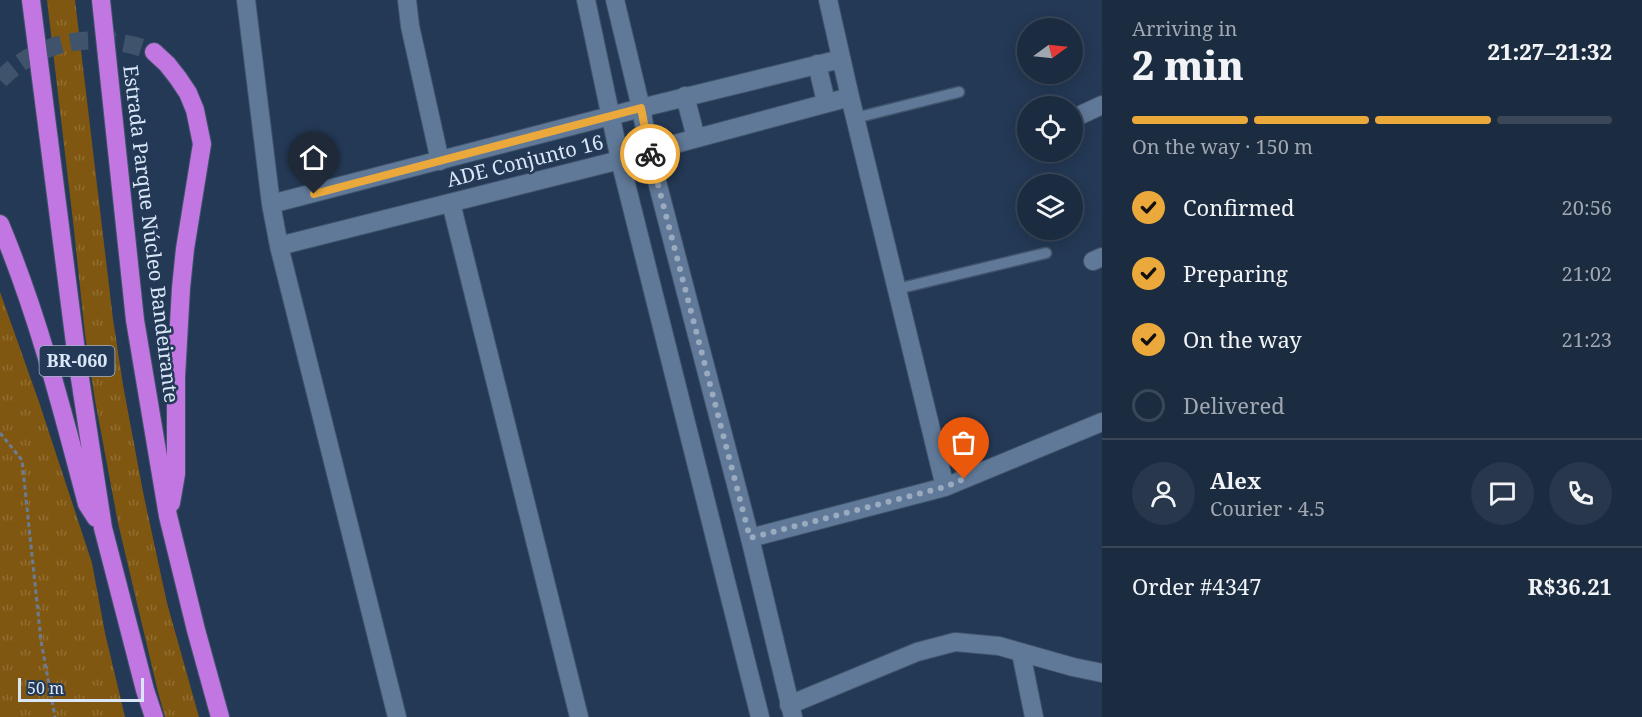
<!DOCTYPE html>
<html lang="en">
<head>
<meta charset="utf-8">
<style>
	:root { --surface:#1b2b40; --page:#28374b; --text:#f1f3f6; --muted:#a0a7b1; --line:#394759; --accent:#eca93b }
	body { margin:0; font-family:"Noto Serif",serif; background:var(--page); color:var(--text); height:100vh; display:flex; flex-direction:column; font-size:22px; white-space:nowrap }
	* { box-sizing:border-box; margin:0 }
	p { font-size:20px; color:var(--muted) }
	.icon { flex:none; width:33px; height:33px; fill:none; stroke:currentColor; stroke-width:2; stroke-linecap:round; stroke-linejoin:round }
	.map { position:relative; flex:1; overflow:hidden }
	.details { display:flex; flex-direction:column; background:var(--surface); width:540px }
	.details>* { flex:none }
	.needle { width:39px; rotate:75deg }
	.tools { position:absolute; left:1017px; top:18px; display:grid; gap:12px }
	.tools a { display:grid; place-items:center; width:66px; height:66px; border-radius:50%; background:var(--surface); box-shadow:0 3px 15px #0003,0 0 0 2px var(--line); font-size:30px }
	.scale { position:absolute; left:18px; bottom:15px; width:126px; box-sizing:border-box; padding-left:6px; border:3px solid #d9e7f8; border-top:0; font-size:16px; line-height:21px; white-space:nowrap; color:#d9e7f8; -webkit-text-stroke:4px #243955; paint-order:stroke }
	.pin { position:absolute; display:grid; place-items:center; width:51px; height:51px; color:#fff; margin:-62px -26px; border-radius:50% 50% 50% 0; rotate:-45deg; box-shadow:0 0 6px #0007 }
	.pin .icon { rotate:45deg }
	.courier { position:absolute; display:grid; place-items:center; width:60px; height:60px; margin:-30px; border:4px solid #eca93b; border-radius:50%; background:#fff; color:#222; box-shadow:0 2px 8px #0007 }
	.headline em { font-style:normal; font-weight:800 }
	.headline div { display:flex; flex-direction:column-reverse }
	.headline { display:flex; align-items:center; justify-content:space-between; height:102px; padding:0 30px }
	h1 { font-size:39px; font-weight:800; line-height:45px }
	.bar { display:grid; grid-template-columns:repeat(4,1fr); gap:9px 6px; align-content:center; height:72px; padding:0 30px }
	.bar i { height:8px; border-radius:4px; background:var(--line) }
	.bar .active { background:var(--accent) }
	.bar p { grid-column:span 4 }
	.line { display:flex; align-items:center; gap:15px; padding:0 30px; border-top:2px solid var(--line) }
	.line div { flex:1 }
	.round { display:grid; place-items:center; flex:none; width:63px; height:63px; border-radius:32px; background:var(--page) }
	ol { padding:0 30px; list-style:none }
	li { display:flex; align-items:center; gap:18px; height:66px }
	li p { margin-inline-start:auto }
	li .icon { padding:6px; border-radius:50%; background:var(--accent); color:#111; stroke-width:4 }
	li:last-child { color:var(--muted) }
	li i { width:33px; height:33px; border:3px solid var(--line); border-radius:50% }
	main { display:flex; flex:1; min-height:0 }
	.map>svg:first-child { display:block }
	.grass { fill:url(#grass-tufts) }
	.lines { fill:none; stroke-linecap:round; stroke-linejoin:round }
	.highway-tunnel { stroke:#3f536d; stroke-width:18; stroke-dasharray:18 9; stroke-linecap:butt }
	.lane-casing { stroke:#41546b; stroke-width:13 }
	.street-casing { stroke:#41546b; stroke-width:20 }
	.secondary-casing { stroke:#41546b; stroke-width:20 }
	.highway-casing { stroke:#41546b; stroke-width:20 }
	.path { stroke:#6a7c94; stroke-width:3; stroke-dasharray:4.5 3; stroke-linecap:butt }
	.lane { stroke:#607998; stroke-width:10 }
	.street { stroke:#607998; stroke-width:18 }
	.secondary { stroke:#607998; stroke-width:18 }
	.highway { stroke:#c176e1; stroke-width:18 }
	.done { stroke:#9aaabf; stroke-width:6; stroke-dasharray:0 10.8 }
	.route { stroke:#eca93b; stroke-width:8 }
	.labels { text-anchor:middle; stroke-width:5; stroke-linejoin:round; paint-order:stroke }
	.shield { fill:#243955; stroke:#a3b3c7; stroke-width:1.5 }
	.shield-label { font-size:18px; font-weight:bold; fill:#d9e7f8 }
	.street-label { font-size:20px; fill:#d9e7f8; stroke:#243955 }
</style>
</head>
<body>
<main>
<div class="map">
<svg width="1102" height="717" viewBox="0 0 1102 717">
	<defs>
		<pattern id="grass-tufts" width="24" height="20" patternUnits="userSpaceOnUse" patternTransform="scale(1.5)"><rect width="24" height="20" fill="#805710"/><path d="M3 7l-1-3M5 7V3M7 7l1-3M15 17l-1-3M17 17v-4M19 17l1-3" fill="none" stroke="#916f34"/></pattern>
	</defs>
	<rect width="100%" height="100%" fill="#243955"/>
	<!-- grass -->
	<path class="grass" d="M 47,0 L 75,0 L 113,319 L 123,385 L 143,492 L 167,603 L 199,717 L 165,717 L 158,692 L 118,523 L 95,400 L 85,334 L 74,230 Z
		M 0,292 L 39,402 L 92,563 L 105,633 L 125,717 L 0,717 Z"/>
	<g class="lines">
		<!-- highway-tunnel -->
		<path class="highway-tunnel" d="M 0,80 C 42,37 100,31 154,52"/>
		<defs>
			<path id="lane" d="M 855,118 L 959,92
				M 897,289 L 1046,253"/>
			<path id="street" d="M 407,0 L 410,26 L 440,161
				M 817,64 L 826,102
				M 685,96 L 696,138
				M 641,108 L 841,59
				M 1072,119 L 1102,105
				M 649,151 L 850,97
				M 451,203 L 579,717
				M 1093,261 L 1102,257
				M 945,487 L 1102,422
				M 750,538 L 945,487 L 850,97 L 828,0
				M 1021,653 L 1034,717
				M 789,705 L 917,652 L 955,642 L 999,646 L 1073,667 L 1102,673"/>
			<path id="secondary" d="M 246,0 L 271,204 L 279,246 L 397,717
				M 586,0 L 620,160 L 760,717
				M 615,0 L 641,108 L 649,151 L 750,538 L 793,717
				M 271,204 L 641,108
				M 279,246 L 620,160 L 649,151"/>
			<path id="highway" d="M 31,0 L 77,359 L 103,528 L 145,690 L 154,717
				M 101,0 L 135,320 L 168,516 L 196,630 L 220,717
				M 154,52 L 167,64 L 178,78 L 188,93 L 195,110 L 202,144 L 185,249 L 181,288 L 176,377 L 176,474 L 171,503
				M 0,224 C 38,315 62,409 87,504 L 96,518"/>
		</defs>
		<!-- lane casing -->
		<use href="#lane" class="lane-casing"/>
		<!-- street casing -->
		<use href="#street" class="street-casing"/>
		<!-- secondary casing -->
		<use href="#secondary" class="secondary-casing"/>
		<!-- highway casing -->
		<use href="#highway" class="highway-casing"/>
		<!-- path -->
		<path class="path" d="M 0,433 L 22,460 L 41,641 L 55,717"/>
		<!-- lane -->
		<use href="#lane" class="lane"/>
		<!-- street -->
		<use href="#street" class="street"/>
		<!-- secondary -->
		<use href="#secondary" class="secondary"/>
		<!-- highway -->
		<use href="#highway" class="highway"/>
	</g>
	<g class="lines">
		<!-- done -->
		<path class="done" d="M 650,154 L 750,538 L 945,487 L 964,479"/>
		<!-- route -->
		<path class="route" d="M 314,194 L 641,108 L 650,154"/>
	</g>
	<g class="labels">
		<!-- shield labels -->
		<rect class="shield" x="39.5" y="346" width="75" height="30" rx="4.5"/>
		<g class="shield-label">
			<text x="77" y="367">BR-060</text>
		</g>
		<!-- street labels -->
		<g class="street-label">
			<text transform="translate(525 161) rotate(-14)" y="7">ADE Conjunto 16</text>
			<text transform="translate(151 234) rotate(83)" y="7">Estrada Parque Núcleo Bandeirante</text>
		</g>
	</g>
</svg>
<div class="tools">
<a><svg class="needle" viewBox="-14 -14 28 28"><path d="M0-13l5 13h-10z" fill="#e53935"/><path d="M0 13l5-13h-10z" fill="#a0a7b1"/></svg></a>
<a><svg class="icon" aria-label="locate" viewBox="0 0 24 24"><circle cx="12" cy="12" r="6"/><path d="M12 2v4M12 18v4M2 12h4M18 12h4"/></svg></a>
<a><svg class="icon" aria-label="layers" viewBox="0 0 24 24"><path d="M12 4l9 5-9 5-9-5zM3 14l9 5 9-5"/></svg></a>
</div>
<div class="scale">50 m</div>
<div class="pin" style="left:964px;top:479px;background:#ea580c"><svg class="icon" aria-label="bag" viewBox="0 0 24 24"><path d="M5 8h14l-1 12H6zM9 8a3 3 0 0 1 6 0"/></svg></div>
<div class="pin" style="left:314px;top:194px;background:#1f2937"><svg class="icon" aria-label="home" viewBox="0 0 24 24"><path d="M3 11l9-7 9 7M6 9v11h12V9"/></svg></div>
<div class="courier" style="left:650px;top:154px"><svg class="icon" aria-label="bike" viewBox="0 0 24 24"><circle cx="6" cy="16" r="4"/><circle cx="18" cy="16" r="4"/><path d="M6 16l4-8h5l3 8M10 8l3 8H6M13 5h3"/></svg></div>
</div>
<section class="details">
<div class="headline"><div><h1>2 min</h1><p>Arriving in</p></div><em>21:27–21:32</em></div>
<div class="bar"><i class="active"></i><i class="active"></i><i class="active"></i><i></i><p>On the way · 150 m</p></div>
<ol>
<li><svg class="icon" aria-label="check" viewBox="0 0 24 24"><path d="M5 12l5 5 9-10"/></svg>Confirmed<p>20:56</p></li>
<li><svg class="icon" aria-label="check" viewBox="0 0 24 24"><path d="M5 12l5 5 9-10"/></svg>Preparing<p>21:02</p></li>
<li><svg class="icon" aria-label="check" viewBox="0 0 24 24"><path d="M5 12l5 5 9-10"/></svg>On the way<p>21:23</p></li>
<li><i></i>Delivered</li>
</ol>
<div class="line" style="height:108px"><a class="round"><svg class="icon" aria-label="person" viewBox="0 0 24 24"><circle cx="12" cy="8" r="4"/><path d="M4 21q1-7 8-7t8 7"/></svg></a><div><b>Alex</b><p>Courier · 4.5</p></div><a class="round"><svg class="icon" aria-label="chat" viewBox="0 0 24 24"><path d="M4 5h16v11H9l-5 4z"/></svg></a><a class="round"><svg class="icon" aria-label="phone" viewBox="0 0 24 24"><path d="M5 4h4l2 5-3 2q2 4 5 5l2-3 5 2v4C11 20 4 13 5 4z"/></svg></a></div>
<div class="line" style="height:78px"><div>Order #4347</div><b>R$36.21</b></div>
</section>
</main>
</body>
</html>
